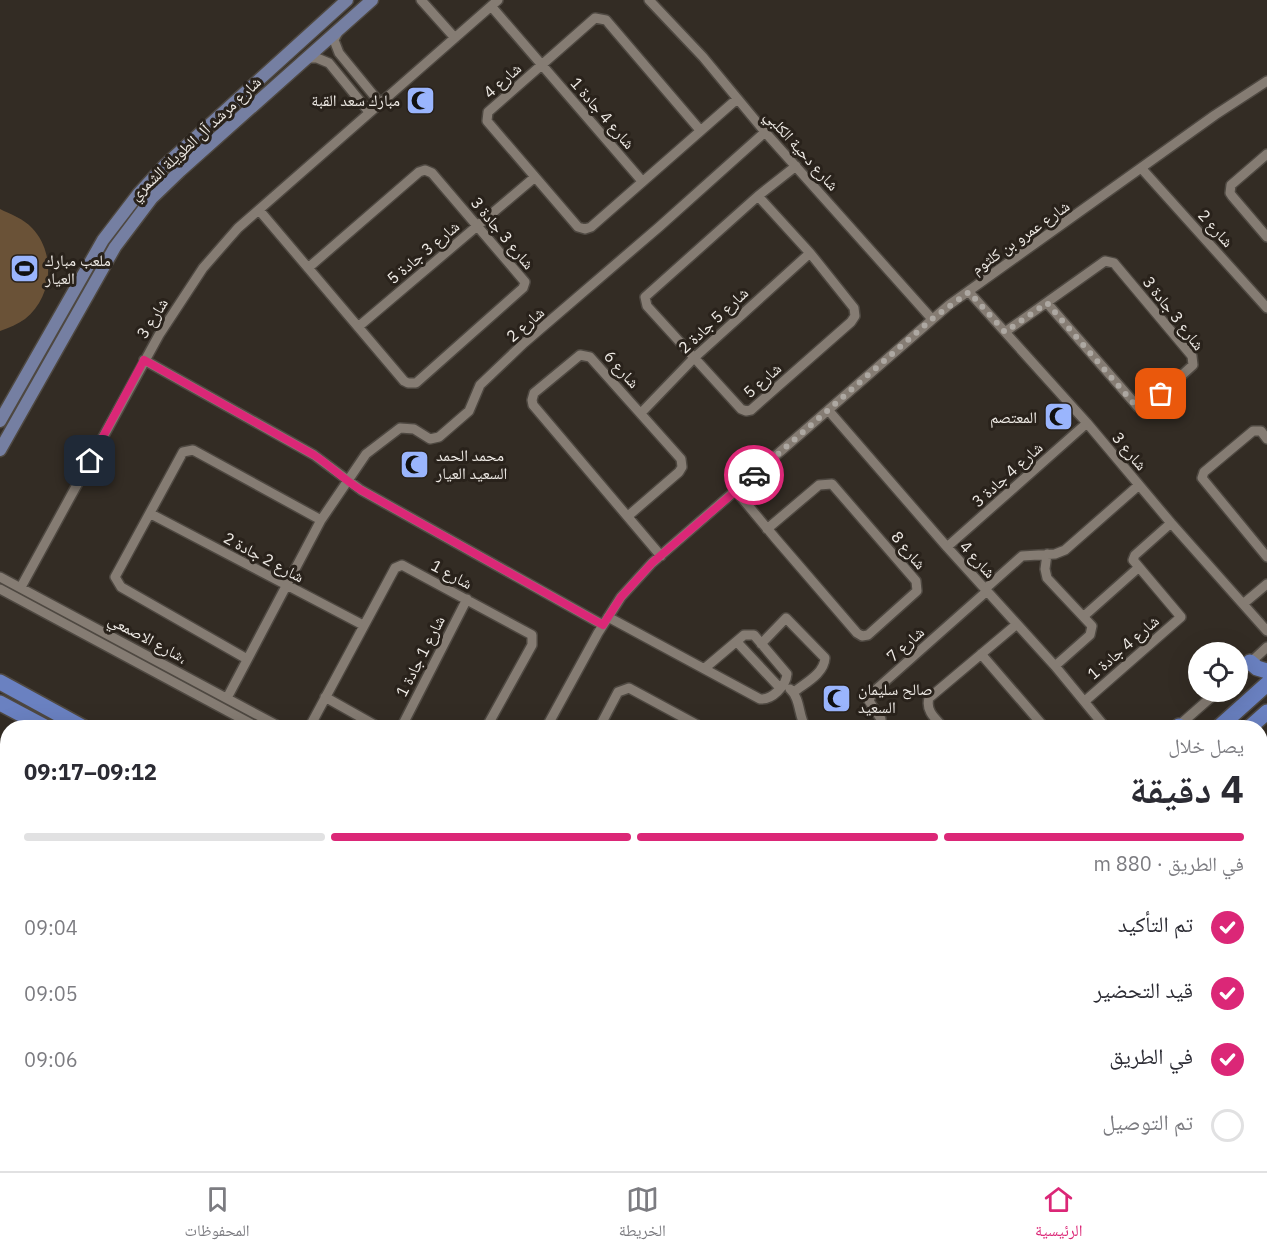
<!DOCTYPE html>
<html lang="ar">
<head>
<meta charset="utf-8">
<style>
	:root { --surface:#fff; --page:#f7f7f7; --text:#2b2b33; --muted:#7c7c81; --line:#e1e1e2; --accent:#db2777 }
	body { margin:0; font-family:"IBM Plex Sans","Noto Naskh Arabic",sans-serif; background:var(--page); color:var(--text); direction:rtl; height:100vh; display:flex; flex-direction:column; font-size:22px; white-space:nowrap }
	* { box-sizing:border-box; margin:0 }
	p { font-size:20px; color:var(--muted) }
	.icon { flex:none; width:33px; height:33px; fill:none; stroke:currentColor; stroke-width:2; stroke-linecap:round; stroke-linejoin:round }
	.map { position:relative; flex:1; overflow:hidden; direction:ltr }
	.sheet { position:absolute; left:0px; top:720px; width:1268px; height:452px; display:flex; flex-direction:column; background:var(--surface); border-radius:24px 24px 0 0; box-shadow:0 6px 24px #0002; direction:rtl }
	.sheet>* { flex:none }
	.fabs { position:absolute; left:1188px; top:642px; display:grid; gap:12px }
	.fabs a { display:grid; place-items:center; width:60px; height:60px; border-radius:50%; background:var(--surface); box-shadow:0 6px 24px #0002; font-size:30px }
	.pin { position:absolute; display:grid; place-items:center; width:51px; height:51px; color:#fff; margin:-26px; border-radius:12px; box-shadow:0 3px 9px #0006 }
	.courier { position:absolute; display:grid; place-items:center; width:60px; height:60px; margin:-30px; border:4px solid #db2777; border-radius:50%; background:#fff; color:#222; box-shadow:0 2px 8px #0007 }
	.overview em { font-style:normal; font-weight:700 }
	.overview div { display:flex; flex-direction:column-reverse }
	.overview { display:flex; align-items:center; justify-content:space-between; height:102px; padding:0 24px }
	h1 { font-size:39px; font-weight:700; line-height:45px }
	.bar { display:grid; grid-template-columns:repeat(4,1fr); gap:9px 6px; align-content:center; height:72px; padding:0 24px }
	.bar i { height:8px; border-radius:4px; background:var(--line) }
	.bar .selected { background:var(--accent) }
	.bar p { grid-column:span 4 }
	ol { padding:0 24px; list-style:none }
	li { display:flex; align-items:center; gap:18px; height:66px }
	li p { margin-inline-start:auto }
	li .icon { padding:6px; border-radius:50%; background:var(--accent); color:#fff; stroke-width:4 }
	li:last-child { color:var(--muted) }
	li i { width:33px; height:33px; border:3px solid var(--line); border-radius:50% }
	.menu { display:flex; justify-content:space-around; align-items:center; height:84px; border-top:2px solid var(--line); background:var(--surface); font-size:16px; color:var(--muted) }
	.menu a { display:grid; justify-items:center; gap:3px }
	.menu .selected { color:var(--accent) }
	.map>svg:first-child { display:block }
	.green { fill:#6a5237 }
	.lines { fill:none; stroke-linecap:round; stroke-linejoin:round }
	.minor-casing { stroke:#4e4841; stroke-width:12 }
	.major-casing { stroke:#4e4841; stroke-width:15 }
	.highway-casing { stroke:#4e4841; stroke-width:18 }
	.minor { stroke:#857c73; stroke-width:9 }
	.major { stroke:#757fa2; stroke-width:12 }
	.highway { stroke:#6a81c1; stroke-width:15 }
	.highway-bridge-casing { stroke:#4e4841; stroke-width:18; stroke-linecap:butt }
	.highway-bridge { stroke:#6a81c1; stroke-width:15 }
	.done { stroke:#ada8a2; stroke-width:6; stroke-dasharray:0 10.8 }
	.route { stroke:#db2777; stroke-width:8 }
	.labels { text-anchor:middle; stroke-width:6; stroke-linejoin:round; paint-order:stroke }
	.street-label { font-size:16px; fill:#efebe6; stroke:#29221b }
	.poi-label { font-size:16px; fill:#efebe6; stroke:#29221b; text-anchor:start }
</style>
</head>
<body>
<div class="map">
<svg width="1267" height="1171" viewBox="0 0 1267 1171">
	<rect width="100%" height="100%" fill="#332c24"/>
	<!-- green -->
	<path class="green" d="M 0,209 C 10,214 24,219 32,228 C 56,253 53,297 25,319 C 18,324 9,328 0,331 Z"/>
	<g class="lines">
		<defs>
			<path id="minor" d="M 421,0 L 455,38
				M 649,0 L 703,57 L 765,132 L 932,319
				M 491,6 L 642,181
				M 338,32 L 334,40 L 339,53 L 380,103
				M 306,58 L 317,58 L 329,63 L 369,112
				M 700,130 L 606,20 L 595,18 L 488,112 L 487,121 L 578,227 L 585,229 L 591,227 L 737,99
				M 1267,154 L 1231,185 L 1230,193 L 1232,196 L 1267,237
				M 1142,169 L 1267,308
				M 758,196 L 810,253 L 854,308 L 855,316 L 851,322 L 751,410 L 746,411 L 741,409 L 647,306 L 645,297 L 758,196 L 796,166
				M 259,210 L 404,381 L 408,383 L 416,383 L 523,288 L 525,282 L 432,173 L 425,170 L 419,172 L 308,268
				M 969,292 L 1087,423 L 1171,523 L 1267,631
				M 358,327 L 535,177
				M 1005,332 L 1105,261 L 1114,263 L 1192,356 L 1193,365 L 1146,408 L 1138,407 L 1047,303
				M 144,360 L 314,455 L 361,490 L 603,625
				M 829,411 L 947,547 L 1055,666 L 1106,728
				M 641,413 L 694,358 L 810,253
				M 1267,439 L 1261,431 L 1253,431 L 1204,472 L 1202,478 L 1267,557
				M 736,491 L 776,539 L 857,633 L 862,636 L 868,635 L 917,591 L 916,581 L 832,484 L 819,485 L 767,529
				M 151,514 L 363,625
				M 628,516 L 679,472 L 682,467 L 681,459 L 590,357 L 580,355 L 534,393 L 532,400 L 533,405 L 661,556
				M 947,547 L 1087,423
				M 1047,554 L 1045,569 L 1047,578 L 1092,626 L 1090,635 L 1055,666
				M 0,577 L 282,728
				M 21,587 L 159,335 L 203,268 L 238,228 L 498,0
				M 0,589 L 259,728
				M 985,589 L 1022,556 L 1055,554 L 1065,550 L 1139,485
				M 1243,604 L 1267,584
				M 1084,616 L 1138,568
				M 608,617 L 760,699 C 772,700 786,686 787,674 L 754,635 L 744,635 L 705,668
				M 737,642 L 780,688
				M 761,644 L 786,618 L 825,658 C 824,674 805,683 794,692
				M 981,654 L 1045,728
				M 247,659 L 121,587 L 115,577 L 183,452 L 193,450 L 321,520
				M 1238,674 L 1267,647
				M 790,689 C 801,699 798,716 806,728
				M 325,697 L 380,728
				M 227,698 L 321,520 L 366,454 L 400,428 L 414,429 L 430,439 L 439,437 L 469,411 L 480,385 L 524,343 L 659,227 L 765,132
				M 1085,701 L 1181,617 L 1133,560 L 1135,555 L 1171,523
				M 309,728 L 395,568 L 402,565 L 532,635 L 532,645 L 486,728
				M 401,728 L 467,599
				M 546,728 L 598,633 L 621,597 L 652,563 L 949,305 L 1215,115 L 1267,81
				M 599,728 L 618,692 L 629,688 L 703,728
				M 881,728 L 881,719 L 869,701 L 872,693 L 987,591
				M 944,728 C 936,719 925,711 929,698 L 1017,624
				M 1176,728 L 1217,692
				M 1260,769 L 1267,778
				M 1260,794 L 1267,803
				M 1260,891 L 1267,900
				M 1260,920 L 1267,914
				M 1260,959 L 1267,968
				M 1260,1107 L 1267,1115
				M 1260,1130 L 1267,1124
				M 1135,1164 L 1149,1171
				M 1212,1171 L 1220,1164"/>
			<path id="major" d="M 0,421 L 103,240 L 139,193 L 164,166 L 347,0
				M 0,450 L 115,247 L 152,198 L 180,171 L 372,0"/>
			<path id="highway" d="M 1250,662 L 1257,668 L 1267,671
				M 0,682 L 84,728
				M 0,703 L 47,728
				M 1179,726 L 1180,728
				M 1218,728 L 1267,684
				M 1249,728 L 1267,712
				M 679,1164 L 682,1171
				M 703,1164 L 707,1171
				M 850,1164 L 863,1171
				M 939,1164 L 951,1171"/>
		</defs>
		<!-- minor casing -->
		<use href="#minor" class="minor-casing"/>
		<!-- major casing -->
		<use href="#major" class="major-casing"/>
		<!-- highway casing -->
		<use href="#highway" class="highway-casing"/>
		<!-- minor -->
		<use href="#minor" class="minor"/>
		<!-- major -->
		<use href="#major" class="major"/>
		<!-- highway -->
		<use href="#highway" class="highway"/>
		<defs>
			<path id="highway-bridge" d="M 886,1164 L 898,1171"/>
		</defs>
		<!-- highway-bridge casing -->
		<use href="#highway-bridge" class="highway-bridge-casing"/>
		<!-- highway-bridge -->
		<use href="#highway-bridge" class="highway-bridge"/>
	</g>
	<g class="lines">
		<!-- done -->
		<path class="done" d="M 754,475 L 932,319 L 969,292 L 1005,332 L 1047,303 L 1136,406 L 1146,408 L 1161,394"/>
		<!-- route -->
		<path class="route" d="M 90,461 L 144,360 L 314,455 C 331,466 344,480 361,490 L 603,625 L 621,597 L 652,563 L 754,475"/>
	</g>
	<!-- icons -->
	<defs>
		<symbol id="mosque-square" viewBox="-11 -11 22 22"><rect x="-9" y="-9" width="18" height="18" rx="4" fill="#9ab5fd" stroke="#29221b"/><path d="M3.5-4.9A6 6 0 1 0 3.5 4.9A5 5 0 1 1 3.5-4.9Z" fill="#111"/></symbol>
		<symbol id="stadium-square" viewBox="-11 -11 22 22"><rect x="-9" y="-9" width="18" height="18" rx="4" fill="#9ab5fd" stroke="#29221b"/><path d="M0-5a6.5 5 0 1 0 0 10a6.5 5 0 1 0 0-10ZM-3.5-1.8h7v3.6h-7Z" fill="#111"/></symbol>
	</defs>
	<g fill-rule="evenodd">
		<use href="#mosque-square" x="404" y="84" width="33" height="33"/>
		<use href="#stadium-square" x="8" y="252" width="33" height="33"/>
		<use href="#mosque-square" x="1042" y="400" width="33" height="33"/>
		<use href="#mosque-square" x="398" y="448" width="33" height="33"/>
		<use href="#mosque-square" x="820" y="682" width="33" height="33"/>
	</g>
	<g class="labels">
		<!-- street labels -->
		<g class="street-label">
			<text transform="translate(502 80) rotate(-41)" y="6">شارع 4</text>
			<text transform="translate(603 113) rotate(49)" y="6">شارع 4 جادة 1</text>
			<text transform="translate(195 138) rotate(-43)" y="6">شارع مرشد آل الطويلة الشمري</text>
			<text transform="translate(802 150) rotate(48)" y="6">شارع دحية الكلبي</text>
			<text transform="translate(1216 228) rotate(48)" y="6">شارع 2</text>
			<text transform="translate(503 233) rotate(50)" y="6">شارع 3 جادة 3</text>
			<text transform="translate(1020 237) rotate(-35)" y="6">شارع عمرو بن كلثوم</text>
			<text transform="translate(423 252) rotate(-40)" y="6">شارع 3 جادة 5</text>
			<text transform="translate(1174 313) rotate(52)" y="6">شارع 3 جادة 3</text>
			<text transform="translate(152 318) rotate(-58)" y="6">شارع 3</text>
			<text transform="translate(713 320) rotate(-43)" y="6">شارع 5 جادة 2</text>
			<text transform="translate(525 324) rotate(-41)" y="6">شارع 2</text>
			<text transform="translate(622 369) rotate(48)" y="6">شارع 6</text>
			<text transform="translate(762 380) rotate(-41)" y="6">شارع 5</text>
			<text transform="translate(1130 451) rotate(50)" y="6">شارع 3</text>
			<text transform="translate(1007 474) rotate(-42)" y="6">شارع 4 جادة 3</text>
			<text transform="translate(909 550) rotate(50)" y="6">شارع 8</text>
			<text transform="translate(264 557) rotate(28)" y="6">شارع 2 جادة 2</text>
			<text transform="translate(978 559) rotate(47)" y="6">شارع 4</text>
			<text transform="translate(452 574) rotate(28)" y="6">شارع 1</text>
			<text transform="translate(148 638) rotate(28)" y="6">شارع الاصمعي،</text>
			<text transform="translate(905 644) rotate(-42)" y="6">شارع 7</text>
			<text transform="translate(1123 647) rotate(-41)" y="6">شارع 4 جادة 1</text>
			<text transform="translate(420 656) rotate(-63)" y="6">شارع 1 جادة 1</text>
		</g>
		<!-- poi labels -->
		<g class="poi-label">
			<text x="400" y="106" text-anchor="end">مبارك سعد القبة</text>
			<text x="45" y="266">ملعب مبارك<tspan x="45" dy="18">العيار</tspan></text>
			<text x="1037" y="423" text-anchor="end">المعتصم</text>
			<text x="436" y="461">محمد الحمد<tspan x="436" dy="18">السعيد العيار</tspan></text>
			<text x="858" y="695">صالح سليمان<tspan x="858" dy="18">السعيد</tspan></text>
		</g>
	</g>
</svg>
<div class="fabs">
<a><svg class="icon" aria-label="locate" viewBox="0 0 24 24"><circle cx="12" cy="12" r="6"/><path d="M12 2v4M12 18v4M2 12h4M18 12h4"/></svg></a>
</div>
<div class="pin" style="left:1161px;top:394px;background:#ea580c"><svg class="icon" aria-label="bag" viewBox="0 0 24 24"><path d="M5 8h14l-1 12H6zM9 8a3 3 0 0 1 6 0"/></svg></div>
<div class="pin" style="left:90px;top:461px;background:#1f2937"><svg class="icon" aria-label="home" viewBox="0 0 24 24"><path d="M3 11l9-7 9 7M6 9v11h12V9"/></svg></div>
<div class="courier" style="left:754px;top:475px"><svg class="icon" aria-label="car" viewBox="0 0 24 24"><path d="M5 17H2v-5l4-1 3-4h7l3 4 3 1v5h-3M9 17h6M6 11h13"/><circle cx="7" cy="17" r="2"/><circle cx="17" cy="17" r="2"/></svg></div>
<section class="sheet">
<div class="overview"><div><h1>4 دقيقة</h1><p>يصل خلال</p></div><em>09:12–09:17</em></div>
<div class="bar"><i class="selected"></i><i class="selected"></i><i class="selected"></i><i></i><p>في الطريق · 880 m</p></div>
<ol>
<li><svg class="icon" aria-label="check" viewBox="0 0 24 24"><path d="M5 12l5 5 9-10"/></svg>تم التأكيد<p>09:04</p></li>
<li><svg class="icon" aria-label="check" viewBox="0 0 24 24"><path d="M5 12l5 5 9-10"/></svg>قيد التحضير<p>09:05</p></li>
<li><svg class="icon" aria-label="check" viewBox="0 0 24 24"><path d="M5 12l5 5 9-10"/></svg>في الطريق<p>09:06</p></li>
<li><i></i>تم التوصيل</li>
</ol>
</section>
</div>
<nav class="menu">
<a class="selected"><svg class="icon" aria-label="home" viewBox="0 0 24 24"><path d="M3 11l9-7 9 7M6 9v11h12V9"/></svg>الرئيسية</a>
<a><svg class="icon" aria-label="map" viewBox="0 0 24 24"><path d="M3 6l6-2 6 2 6-2v14l-6 2-6-2-6 2zM9 4v14M15 6v14"/></svg>الخريطة</a>
<a><svg class="icon" aria-label="saved" viewBox="0 0 24 24"><path d="M7 4h10v16l-5-4-5 4z"/></svg>المحفوظات</a>
</nav>
</body>
</html>
